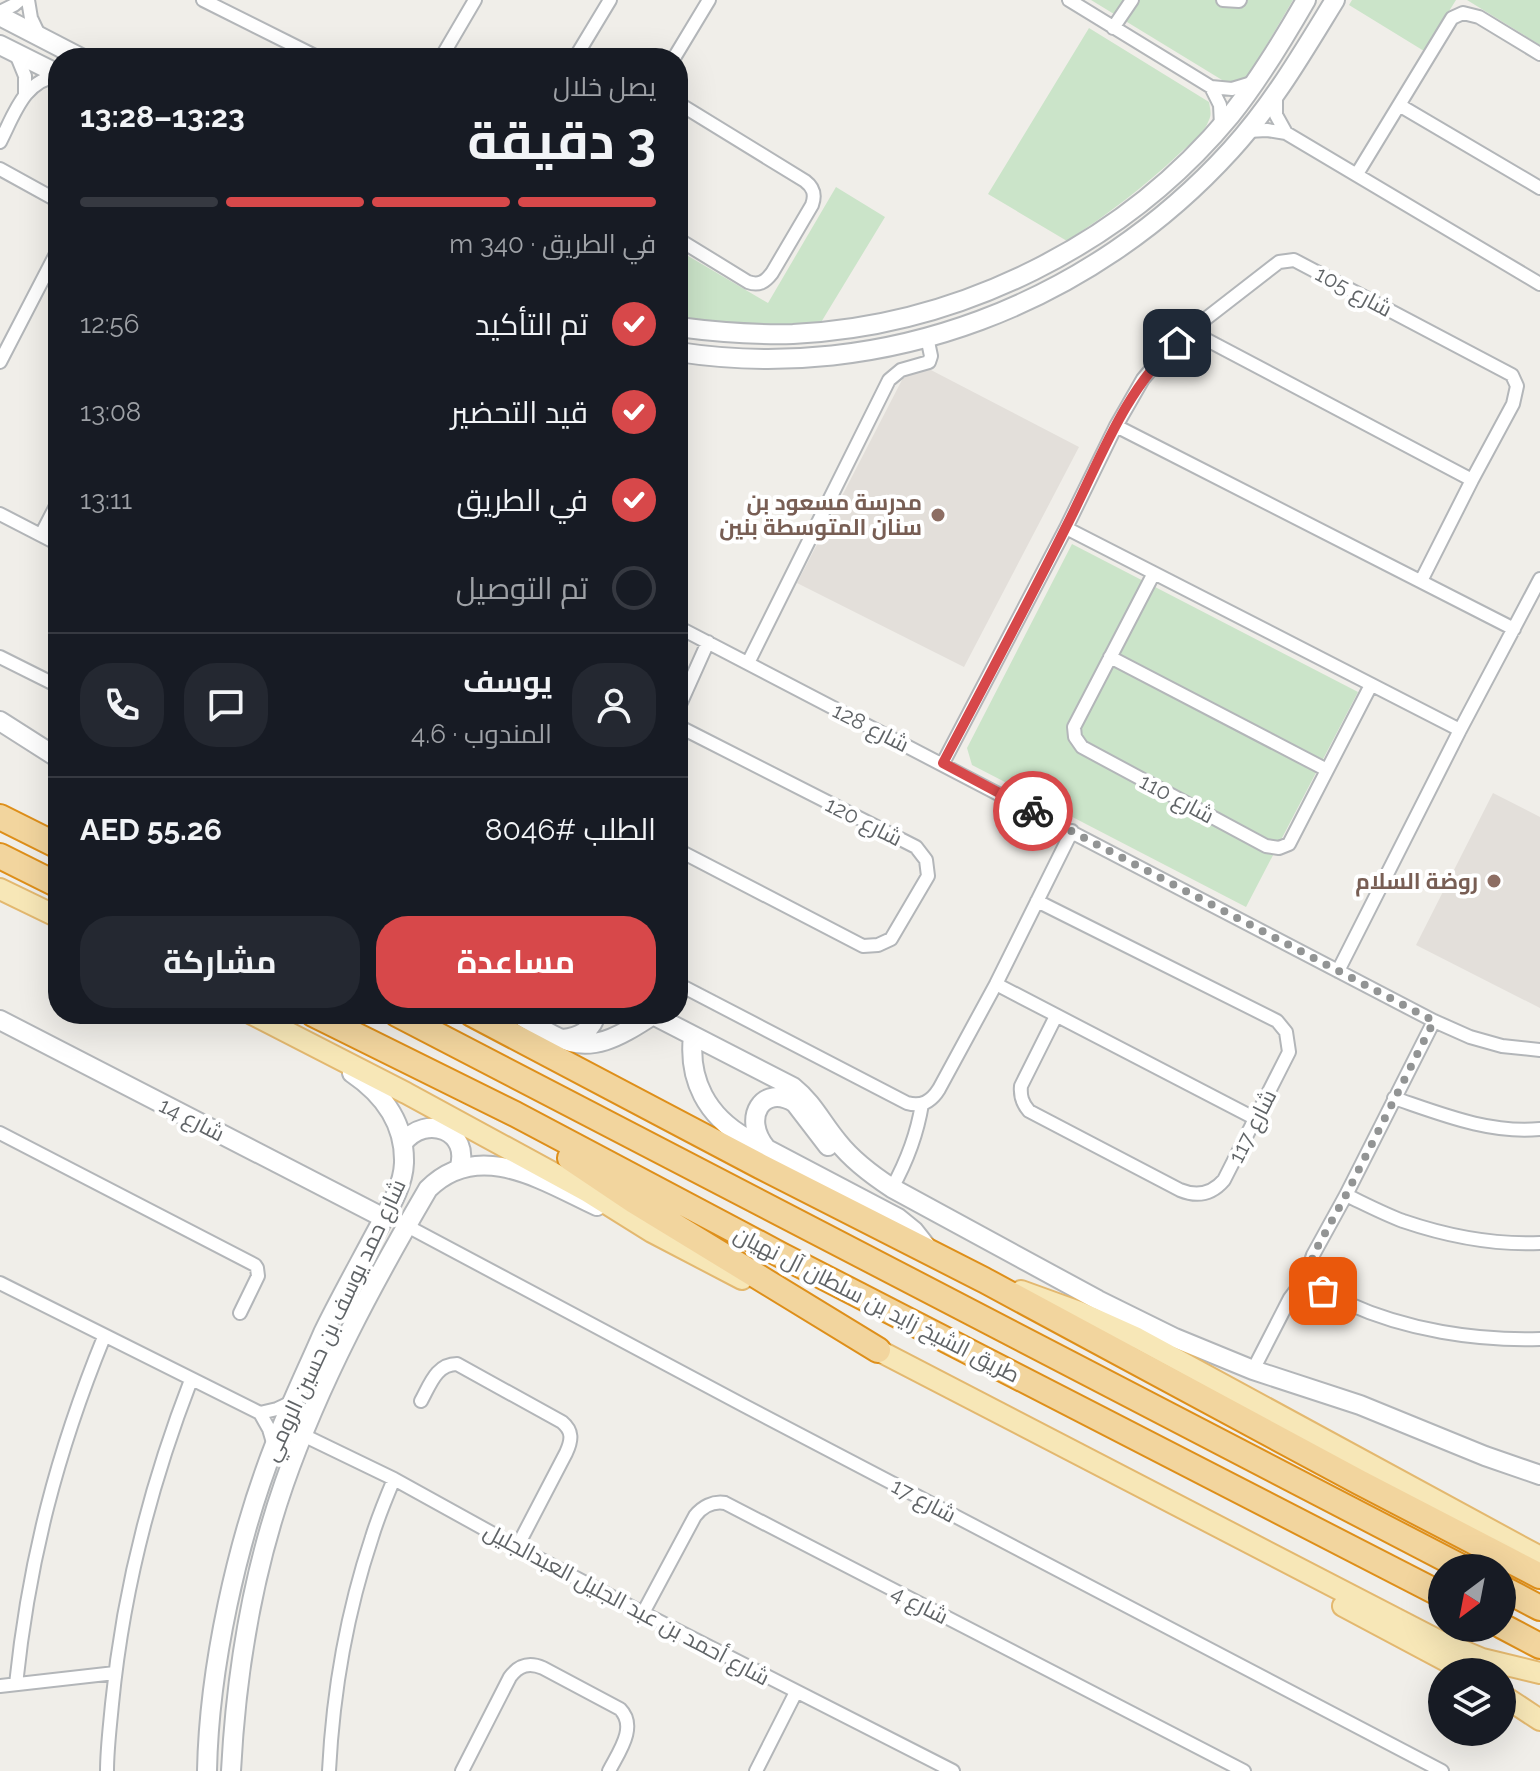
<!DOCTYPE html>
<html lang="ar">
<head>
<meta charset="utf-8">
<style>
	:root { --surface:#171b24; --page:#242831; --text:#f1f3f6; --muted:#9ea1a6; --line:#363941; --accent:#d7484a }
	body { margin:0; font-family:Raleway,Cairo,sans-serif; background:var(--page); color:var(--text); direction:rtl; height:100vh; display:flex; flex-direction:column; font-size:30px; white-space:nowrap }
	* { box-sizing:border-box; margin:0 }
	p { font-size:26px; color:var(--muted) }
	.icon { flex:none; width:44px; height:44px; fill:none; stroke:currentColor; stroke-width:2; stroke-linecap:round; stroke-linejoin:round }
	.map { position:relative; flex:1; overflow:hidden; direction:ltr }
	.side { position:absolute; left:48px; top:48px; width:640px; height:976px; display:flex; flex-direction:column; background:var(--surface); border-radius:32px; box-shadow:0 8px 32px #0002; direction:rtl }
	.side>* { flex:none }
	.needle { width:52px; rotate:212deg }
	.buttons { position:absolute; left:1428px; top:1554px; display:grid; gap:16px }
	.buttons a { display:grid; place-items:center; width:88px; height:88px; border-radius:50%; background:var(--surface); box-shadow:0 8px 32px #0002; font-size:40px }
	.pin { position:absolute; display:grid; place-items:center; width:68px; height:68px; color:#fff; margin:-34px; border-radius:16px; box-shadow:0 4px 12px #0006 }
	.courier { position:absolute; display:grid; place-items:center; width:80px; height:80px; margin:-40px; border:6px solid #d7484a; border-radius:50%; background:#fff; color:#222; box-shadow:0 2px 10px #0007 }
	.summary em { font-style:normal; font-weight:700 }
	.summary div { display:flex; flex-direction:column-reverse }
	.summary { display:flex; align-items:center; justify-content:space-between; height:136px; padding:0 32px }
	h1 { font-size:52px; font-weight:700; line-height:60px }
	.bar { display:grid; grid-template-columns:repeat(4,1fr); gap:12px 8px; align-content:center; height:96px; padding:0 32px }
	.bar i { height:10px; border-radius:6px; background:var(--line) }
	.bar .on { background:var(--accent) }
	.bar p { grid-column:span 4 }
	.line { display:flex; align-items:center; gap:20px; padding:0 32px; border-top:2px solid var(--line) }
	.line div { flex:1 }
	.round { display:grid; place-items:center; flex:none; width:84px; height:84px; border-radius:32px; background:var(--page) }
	ol { padding:0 32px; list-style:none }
	li { display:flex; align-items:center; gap:24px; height:88px }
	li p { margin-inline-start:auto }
	li .icon { padding:8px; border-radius:50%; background:var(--accent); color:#fff; stroke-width:4 }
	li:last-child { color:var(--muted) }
	li i { width:44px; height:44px; border:4px solid var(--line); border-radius:50% }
	.action { display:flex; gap:16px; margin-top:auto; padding:16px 32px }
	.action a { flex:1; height:92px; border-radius:32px; background:var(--accent); color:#fff; font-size:32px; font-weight:700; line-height:92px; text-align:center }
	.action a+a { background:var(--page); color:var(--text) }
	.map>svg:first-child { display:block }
	.education { fill:#e3dfda }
	.green { fill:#cbe4c9 }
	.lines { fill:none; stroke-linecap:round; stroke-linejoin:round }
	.street-casing { stroke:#b3b6b9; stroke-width:16 }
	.secondary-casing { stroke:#b3b6b9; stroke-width:22 }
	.primary-casing { stroke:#e3b86f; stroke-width:24 }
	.highway-casing { stroke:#de8f1a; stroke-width:28 }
	.street { stroke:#fff; stroke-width:12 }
	.secondary { stroke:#fff; stroke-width:18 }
	.primary { stroke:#f7e7b7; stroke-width:20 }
	.highway { stroke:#f2d59e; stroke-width:24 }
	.done { stroke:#929494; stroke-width:8; stroke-dasharray:0 14.4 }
	.route { stroke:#d7484a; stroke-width:10 }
	.education-dot { fill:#8d6e63; stroke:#fff; stroke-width:3 }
	.labels { text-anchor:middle; stroke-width:8; stroke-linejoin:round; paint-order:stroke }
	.street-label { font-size:22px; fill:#606467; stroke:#fff }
	.education-label { font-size:22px; font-weight:bold; fill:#785e54; stroke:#fff; text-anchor:end }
</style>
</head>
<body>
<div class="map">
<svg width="1540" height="1771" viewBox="0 0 1540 1771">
	<rect width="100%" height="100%" fill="#f0eee9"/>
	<!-- education -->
	<path class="education" d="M 929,369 L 1079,447 L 964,667 L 797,583 L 904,376 Z
		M 1493,793 L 1540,817 L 1540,1008 L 1416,945 Z"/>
	<!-- green -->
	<path class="green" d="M 1091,0 L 1293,0 L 1249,75 L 1242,80 L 1227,83 Z
		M 1352,0 L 1456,0 L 1424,51 L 1349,5 Z
		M 1467,0 L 1540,0 L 1540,45 Z
		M 1089,28 L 1209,102 C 1210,109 1212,114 1209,120 C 1204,134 1190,144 1180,153 C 1144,187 1108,214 1067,241 L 988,194 Z
		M 836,187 L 885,217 L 820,324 L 756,324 L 678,319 L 678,250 L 768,303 Z
		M 1072,544 L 1358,692 L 1246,907 L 972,765 L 967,748 Z"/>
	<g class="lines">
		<defs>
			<path id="street" d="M 28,0 L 31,18 L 40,37
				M 203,0 L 319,58
				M 1069,0 L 1211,87 L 1232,89 L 1255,82
				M 1223,0 L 1239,1 L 1240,0
				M 0,12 L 14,5 L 20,0
				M 1113,28 L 1132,0
				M 16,54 L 25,76 L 25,93
				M 441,58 L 475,0
				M 575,58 L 610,0
				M 674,58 L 709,0
				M 1211,87 L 1220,105 L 1221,125
				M 1276,95 L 1276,115 L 1286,133
				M 678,103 L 805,181 C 813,187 816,194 812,205 L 772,273 C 765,282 759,286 748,282 L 678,239
				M 1399,105 L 1540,188
				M 1248,131 L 1267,130 L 1286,133 L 1540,284
				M 0,142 C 14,115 24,80 58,76
				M 0,169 L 58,201
				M 1357,174 L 1452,18 L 1463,13 L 1479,17 L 1540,54
				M 1190,331 L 1472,480
				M 0,362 L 58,250
				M 1116,426 L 1514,629
				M 0,514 L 58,544
				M 1066,528 L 1460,730
				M 41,535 L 58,502
				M 1154,573 L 1074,727 L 1075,737 L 1082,747 L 1266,846 L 1279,848 L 1289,844 L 1371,685
				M 678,627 L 1434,1021 L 1470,1037 L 1502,1046 L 1540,1050
				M 0,657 L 58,686
				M 1110,657 L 1327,770
				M 748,663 L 889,380 L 901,370 L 929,362 L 931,356 L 927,337
				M 678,709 L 708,642
				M 678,726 L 916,847 L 926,860 L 928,876 L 891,939 L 878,945 L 863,946 L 678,850
				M 943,763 L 1066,528 L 1116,426 L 1143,379 L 1164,354 L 1190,331 L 1279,262 L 1294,260 L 1512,375 L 1517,386 L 1513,404 L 1472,480 L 1421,581
				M 1037,901 L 1277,1021 L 1286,1032 L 1289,1052 L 1224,1180 C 1212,1194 1197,1197 1180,1190 L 1029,1111 C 1022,1103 1020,1096 1021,1086 L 1056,1016
				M 1338,971 L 1460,730 L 1540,579
				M 678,984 L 907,1103 C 921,1107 931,1102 939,1089 L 996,984 L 1072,831
				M 996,984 L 1256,1119
				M 1434,1021 L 1346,1195 L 1313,1255 C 1309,1265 1309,1275 1316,1284 C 1323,1294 1336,1298 1347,1303 C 1406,1330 1476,1341 1540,1339
				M 1394,1098 C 1441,1114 1490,1134 1540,1129
				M 0,1133 L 255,1265 L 257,1268 L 258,1276 L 240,1313
				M 892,1188 C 907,1161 917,1135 922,1104
				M 1346,1195 C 1365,1204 1384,1214 1403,1221 C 1447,1236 1494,1245 1540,1243
				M 407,1226 L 743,1405 L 1442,1771
				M 0,1283 L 260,1413
				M 1253,1370 L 1290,1298 L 1296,1290 L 1312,1279
				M 421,1401 C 430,1385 436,1364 457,1364 L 562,1422 C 573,1431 572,1440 566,1453 L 517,1547
				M 260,1413 L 269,1429 L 274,1446
				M 260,1413 L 277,1409 L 292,1402
				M 303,1435 L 394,1479 L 517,1547 L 643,1613 L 953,1771
				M 643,1613 L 695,1516 C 702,1507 713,1501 725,1503 L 1244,1771
				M 16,1684 C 29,1560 57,1452 104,1337
				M 0,1686 L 115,1673
				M 107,1771 C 107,1749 110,1726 112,1704 C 123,1590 150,1486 191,1380
				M 329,1771 C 333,1692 347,1612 372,1537 C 378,1517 386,1498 394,1479
				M 462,1771 L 510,1677 C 519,1665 529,1662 543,1668 L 620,1709 C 638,1727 618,1753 609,1771
				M 756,1771 L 796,1692"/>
			<path id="secondary" d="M 0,16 L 81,58
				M 0,45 L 58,74
				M 678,327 C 716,332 754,335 793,334 C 959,326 1123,245 1230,116 C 1259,80 1283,40 1306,0
				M 678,352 C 885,384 1092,303 1231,150 C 1273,104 1303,52 1335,0
				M 0,721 L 58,758
				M 518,1014 C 531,1022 544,1031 557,1037 C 593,1055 623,1034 653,1015
				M 651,1014 L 793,1087 C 813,1103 822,1123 838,1142 C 853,1161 872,1175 892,1188 L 1098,1300 L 1175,1338 L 1253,1370 L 1360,1405 L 1485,1456 L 1540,1475
				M 0,1020 L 384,1218
				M 693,1036 C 688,1080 707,1116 746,1138 L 898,1218 L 914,1231 L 929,1250
				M 563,1039 C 579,1037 592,1031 596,1014
				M 403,1143 C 426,1113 472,1131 459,1169
				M 766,1148 C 741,1118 763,1083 795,1103 L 828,1146
				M 207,1771 C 209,1667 237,1541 275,1444 C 289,1407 307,1370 323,1333 C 339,1300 357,1268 374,1236 C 386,1213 403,1189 404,1163 C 405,1123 383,1094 352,1073
				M 231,1771 C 236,1674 252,1576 284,1484 C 320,1381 373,1283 428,1189 C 479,1138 545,1182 597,1206"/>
			<path id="primary" d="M 0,889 L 58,917
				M 252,1014 L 406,1093 L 588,1192 L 652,1232 L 742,1279
				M 1021,1291 L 1079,1312 L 1137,1338 L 1540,1557
				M 866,1344 L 1437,1640 L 1482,1659 L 1540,1673
				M 1343,1606 L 1467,1672
				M 1502,1695 L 1540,1720"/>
			<path id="highway" d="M 0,817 L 58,846
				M 0,856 L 58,885
				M 313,1014 L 515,1114 L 781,1255 L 1442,1595
				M 397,1014 L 1463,1568
				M 472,1014 L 760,1166 L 984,1280 L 1359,1482 L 1540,1576
				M 570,1158 L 634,1201 L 878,1350
				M 1502,1588 L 1540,1608
				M 1502,1626 L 1540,1646"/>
		</defs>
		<!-- street casing -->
		<use href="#street" class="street-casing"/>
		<!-- secondary casing -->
		<use href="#secondary" class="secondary-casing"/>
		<!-- primary casing -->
		<use href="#primary" class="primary-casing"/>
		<!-- highway casing -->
		<use href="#highway" class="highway-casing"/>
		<!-- street -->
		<use href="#street" class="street"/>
		<!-- secondary -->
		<use href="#secondary" class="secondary"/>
		<!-- primary -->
		<use href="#primary" class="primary"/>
		<!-- highway -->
		<use href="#highway" class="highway"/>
	</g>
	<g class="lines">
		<!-- done -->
		<path class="done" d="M 1033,811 L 1434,1021 L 1346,1195 L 1313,1255 L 1310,1271 L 1316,1286 L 1323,1291"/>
		<!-- route -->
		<path class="route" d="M 1033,811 L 943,763 C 985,684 1027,605 1067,525 C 1099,463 1124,390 1177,343"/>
	</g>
	<!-- markers -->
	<g class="education-dot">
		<circle cx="938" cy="515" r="8"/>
		<circle cx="1494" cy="881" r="8"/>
	</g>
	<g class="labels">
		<!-- street labels -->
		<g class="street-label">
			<text transform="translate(1354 291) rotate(28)" y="8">شارع 105</text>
			<text transform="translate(871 727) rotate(27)" y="8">شارع 128</text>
			<text transform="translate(1177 798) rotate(28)" y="8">شارع 110</text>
			<text transform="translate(864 821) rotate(27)" y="8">شارع 120</text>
			<text transform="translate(192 1119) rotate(27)" y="8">شارع 14</text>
			<text transform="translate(1252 1126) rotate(-63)" y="8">شارع 117</text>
			<text transform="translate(877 1304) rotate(27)" y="8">طريق الشيخ زايد بن سلطان آل نهيان</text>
			<text transform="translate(334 1320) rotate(-65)" y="8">شارع حمد يوسف بن حسين الرومي</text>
			<text transform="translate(924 1500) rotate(28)" y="8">شارع 17</text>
			<text transform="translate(627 1604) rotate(28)" y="8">شارع أحمد بن عبد الجليل العبدالجليل</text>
			<text transform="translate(920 1604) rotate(27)" y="8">شارع 4</text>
		</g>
		<!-- education labels -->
		<g class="education-label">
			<text x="922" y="510">مدرسة مسعود بن<tspan x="922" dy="25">سنان المتوسطة بنين</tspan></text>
			<text x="1478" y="889">روضة السلام</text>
		</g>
	</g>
</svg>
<div class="buttons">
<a><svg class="needle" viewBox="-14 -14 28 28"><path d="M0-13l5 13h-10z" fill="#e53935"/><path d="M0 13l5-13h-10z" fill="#9ea1a6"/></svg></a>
<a><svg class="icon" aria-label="layers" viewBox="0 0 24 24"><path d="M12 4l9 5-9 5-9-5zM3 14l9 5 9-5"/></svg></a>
</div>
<div class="pin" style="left:1323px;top:1291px;background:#ea580c"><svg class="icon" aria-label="bag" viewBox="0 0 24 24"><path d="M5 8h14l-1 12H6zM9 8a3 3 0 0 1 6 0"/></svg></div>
<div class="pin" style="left:1177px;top:343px;background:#1f2937"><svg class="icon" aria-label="home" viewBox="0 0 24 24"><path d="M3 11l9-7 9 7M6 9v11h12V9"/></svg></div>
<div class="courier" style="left:1033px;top:811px"><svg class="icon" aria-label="bike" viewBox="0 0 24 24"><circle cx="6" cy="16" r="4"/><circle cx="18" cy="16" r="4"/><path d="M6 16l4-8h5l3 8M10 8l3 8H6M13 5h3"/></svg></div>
<section class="side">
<div class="summary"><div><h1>3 دقيقة</h1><p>يصل خلال</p></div><em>13:23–13:28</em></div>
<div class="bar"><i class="on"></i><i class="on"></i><i class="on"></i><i></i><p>في الطريق · 340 m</p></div>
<ol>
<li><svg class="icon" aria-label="check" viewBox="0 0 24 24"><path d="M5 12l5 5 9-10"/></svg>تم التأكيد<p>12:56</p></li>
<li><svg class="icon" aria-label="check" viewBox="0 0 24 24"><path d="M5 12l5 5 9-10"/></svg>قيد التحضير<p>13:08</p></li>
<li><svg class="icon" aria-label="check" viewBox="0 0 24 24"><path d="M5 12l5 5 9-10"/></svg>في الطريق<p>13:11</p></li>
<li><i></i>تم التوصيل</li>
</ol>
<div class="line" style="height:144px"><a class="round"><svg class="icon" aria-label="person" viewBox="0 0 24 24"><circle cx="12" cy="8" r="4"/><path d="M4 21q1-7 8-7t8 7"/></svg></a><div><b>يوسف</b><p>المندوب · 4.6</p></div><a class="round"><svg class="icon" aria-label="chat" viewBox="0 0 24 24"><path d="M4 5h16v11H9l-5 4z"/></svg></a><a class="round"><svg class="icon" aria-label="phone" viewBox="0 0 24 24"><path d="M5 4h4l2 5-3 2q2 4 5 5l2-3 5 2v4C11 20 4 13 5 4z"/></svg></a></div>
<div class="line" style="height:104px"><div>الطلب #8046</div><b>AED 55.26</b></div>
<div class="action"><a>مساعدة</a><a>مشاركة</a></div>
</section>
</div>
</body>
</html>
